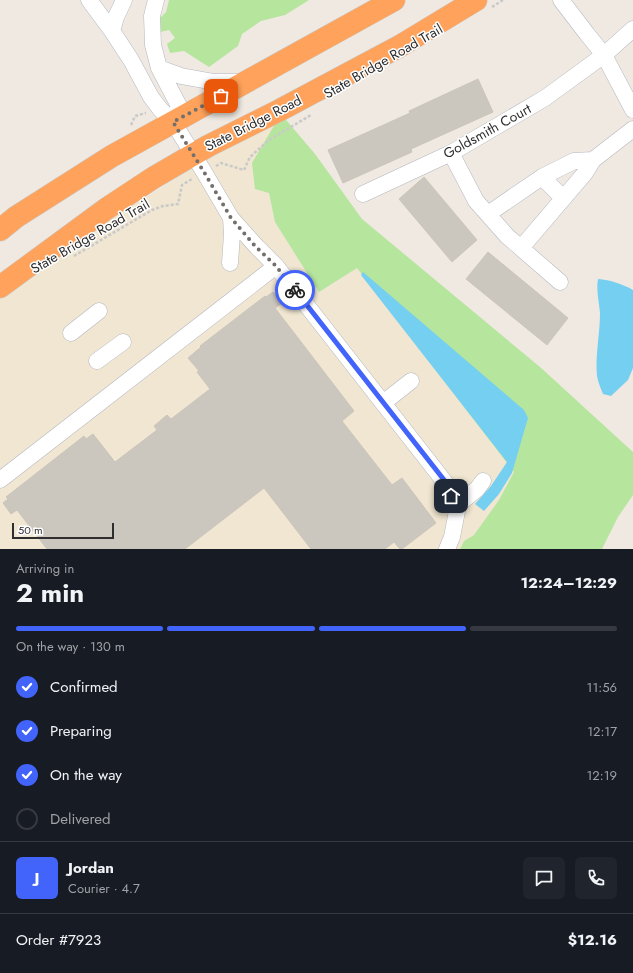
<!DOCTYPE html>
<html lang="en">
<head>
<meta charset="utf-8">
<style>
	:root { --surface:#171b24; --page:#20242c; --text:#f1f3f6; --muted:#9ea1a6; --line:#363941; --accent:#4264fb }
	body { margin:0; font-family:Jost,sans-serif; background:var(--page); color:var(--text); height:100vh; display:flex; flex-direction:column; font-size:15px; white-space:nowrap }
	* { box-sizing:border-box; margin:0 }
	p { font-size:13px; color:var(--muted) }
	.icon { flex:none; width:22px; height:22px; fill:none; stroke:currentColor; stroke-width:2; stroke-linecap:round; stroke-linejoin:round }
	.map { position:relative; height:549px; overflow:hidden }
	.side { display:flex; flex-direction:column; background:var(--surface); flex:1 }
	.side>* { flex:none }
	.scale { position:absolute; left:12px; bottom:10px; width:102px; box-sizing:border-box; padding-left:4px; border:2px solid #2e2e2e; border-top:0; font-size:11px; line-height:14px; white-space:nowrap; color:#2e2e2e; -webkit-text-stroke:3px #fff; paint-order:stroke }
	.pin { position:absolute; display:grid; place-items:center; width:34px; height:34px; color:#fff; margin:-17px; border-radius:8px; box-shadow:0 2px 6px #0006 }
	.courier { position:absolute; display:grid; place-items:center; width:40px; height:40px; margin:-20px; border:3px solid #4264fb; border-radius:50%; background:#fff; color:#222; box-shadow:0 1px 5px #0007 }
	.head em { font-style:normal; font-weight:700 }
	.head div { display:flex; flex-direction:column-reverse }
	.head { display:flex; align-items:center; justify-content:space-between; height:68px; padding:0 16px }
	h1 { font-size:26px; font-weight:700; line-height:30px }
	.bar { display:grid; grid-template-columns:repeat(4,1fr); gap:6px 4px; align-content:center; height:48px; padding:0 16px }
	.bar i { height:5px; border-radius:3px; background:var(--line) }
	.bar .selected { background:var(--accent) }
	.bar p { grid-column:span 4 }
	.line { display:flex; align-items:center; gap:10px; padding:0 16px; border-top:1px solid var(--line) }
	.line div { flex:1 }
	.round { display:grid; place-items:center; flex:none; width:42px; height:42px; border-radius:6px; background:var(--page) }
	ol { padding:0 16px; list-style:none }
	li { display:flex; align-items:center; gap:12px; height:44px }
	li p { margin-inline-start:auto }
	li .icon { padding:4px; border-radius:50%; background:var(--accent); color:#fff; stroke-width:4 }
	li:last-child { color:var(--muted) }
	li i { width:22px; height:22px; border:2px solid var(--line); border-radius:50% }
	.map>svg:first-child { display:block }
	.education { fill:#f0e6d1 }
	.green { fill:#b6e59e }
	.water { fill:#75cff0 }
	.building { fill:#cbc7bf; stroke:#cbc5ba }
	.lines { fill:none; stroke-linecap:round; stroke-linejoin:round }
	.minor-casing { stroke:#b4b7c1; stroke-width:17 }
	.highway-casing { stroke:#c9c9c9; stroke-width:23 }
	.path { stroke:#c9c9c9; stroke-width:2.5; stroke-dasharray:3 2; stroke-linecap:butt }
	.minor { stroke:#fff; stroke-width:16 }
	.highway { stroke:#ffa35c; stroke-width:22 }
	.done { stroke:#726f6d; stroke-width:4; stroke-dasharray:0 7.2 }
	.route { stroke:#4264fb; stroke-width:5 }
	.labels { text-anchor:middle; stroke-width:3; stroke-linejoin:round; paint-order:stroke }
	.street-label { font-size:14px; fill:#2e2e2e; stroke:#fff }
</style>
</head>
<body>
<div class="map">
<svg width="633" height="549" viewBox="0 0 633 549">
	<rect width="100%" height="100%" fill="#efe9e1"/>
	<!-- education -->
	<path class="education" d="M 281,114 L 269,193 L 275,222 L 319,292 L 357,268 L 514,472 L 499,500 L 474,535 L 464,541 L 460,549 L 0,549 L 0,288 Z"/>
	<!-- green -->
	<path class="green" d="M 169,0 L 309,0 L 285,15 L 261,21 L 242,34 L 238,46 L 209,67 L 184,51 L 170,53 L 167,44 L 175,38 L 169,30 L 160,32 L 159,19 L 166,12 Z
		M 281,114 L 315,154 L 362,219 L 540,367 L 633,452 L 633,495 L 618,517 L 602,549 L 460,549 L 464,541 L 474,535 L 499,500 L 514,472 L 357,268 L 319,292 L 275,222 L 269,193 L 255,189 L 252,163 Z"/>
	<!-- water -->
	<path class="water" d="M 363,272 L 524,410 L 528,418 L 512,473 L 499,494 L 484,511 L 475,504 L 491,486 L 507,462 L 361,275 Z
		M 598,279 C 610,280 623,284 633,290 L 633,368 L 628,380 L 611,396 L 603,394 C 601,389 598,382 597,376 C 595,356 600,334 600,313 C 599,302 596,290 598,279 Z"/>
	<!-- building -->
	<path class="building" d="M 478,79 L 493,112 L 411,149 L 412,152 L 343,183 L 328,150 L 410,113 L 409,111 Z
		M 424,177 L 477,240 L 452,262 L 399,199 Z
		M 488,252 L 568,318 L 547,345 L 466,279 Z
		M 273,292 L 282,303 L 275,308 L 354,411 L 342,421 L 392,485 L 402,478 L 436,523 L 402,549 L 400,549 L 394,542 L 385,549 L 311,549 L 264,488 L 185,549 L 47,549 L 17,510 L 11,514 L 3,503 L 8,499 L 6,497 L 84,436 L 86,439 L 93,434 L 115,462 L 157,430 L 154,426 L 167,415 L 171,419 L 210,389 L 197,372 L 199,371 L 188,358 L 201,347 L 200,346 L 265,296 L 266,297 Z"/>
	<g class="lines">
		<defs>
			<path id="minor" d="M 89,0 L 112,31 L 131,60 L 151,97 L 160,109 L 173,122 L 204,172 L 231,218 L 257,247 L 276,266 L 447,485 L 457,511 L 452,537 L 447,549
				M 156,0 L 152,16 L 153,45 L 159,68 L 179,106 L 173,122
				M 561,0 L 587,34 L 604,55 L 633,110
				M 112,31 L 116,17 L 124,0
				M 159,68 L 181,76 L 214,82 L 245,82
				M 451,153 L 476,201 L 507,236 L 560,282
				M 542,177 L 563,198
				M 363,194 L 451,153 L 545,98 L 604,55 L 633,29
				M 488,214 L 542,177 L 574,161 L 593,160
				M 521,248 L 585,173 L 593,160 L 633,129
				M 230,263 L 232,234 L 231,218
				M 71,333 L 99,311
				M 97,361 L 123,342
				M 383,403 L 411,381
				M 0,480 L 276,266
				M 455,507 L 477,489 L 483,481"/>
			<path id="highway" d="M 0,230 L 16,217 L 112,156 L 394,0
				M 0,287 L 106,209 L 153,178 L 208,146 L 280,110 L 400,46 L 476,0"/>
		</defs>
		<!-- minor casing -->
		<use href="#minor" class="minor-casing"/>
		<!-- highway casing -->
		<use href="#highway" class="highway-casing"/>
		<!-- path -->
		<path class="path" d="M 492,7 L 503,0
			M 131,125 L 135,116 L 146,113
			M 216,166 L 221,163 L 244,170 L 250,157 L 269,140 L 311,115
			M 74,256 L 152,210 L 163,206 L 178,204 L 182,185 L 192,179"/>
		<!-- minor -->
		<use href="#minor" class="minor"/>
		<!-- highway -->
		<use href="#highway" class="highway"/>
	</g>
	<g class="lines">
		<!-- done -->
		<path class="done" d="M 221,96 L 173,122 L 204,172 L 231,218 L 256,247 L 276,266 L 295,290"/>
		<!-- route -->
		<path class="route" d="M 295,290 L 448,485 L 451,496"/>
	</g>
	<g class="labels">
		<!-- street labels -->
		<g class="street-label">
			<text transform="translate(383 61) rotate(-30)" y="5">State Bridge Road Trail</text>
			<text transform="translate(253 123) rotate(-27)" y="5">State Bridge Road</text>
			<text transform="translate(487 131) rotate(-29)" y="5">Goldsmith Court</text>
			<text transform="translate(90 236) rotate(-30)" y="5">State Bridge Road Trail</text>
		</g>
	</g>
</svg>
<div class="scale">50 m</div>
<div class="pin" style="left:221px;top:96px;background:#ea580c"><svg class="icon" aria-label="bag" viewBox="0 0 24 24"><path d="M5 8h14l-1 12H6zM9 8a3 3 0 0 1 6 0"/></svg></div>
<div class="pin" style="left:451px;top:496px;background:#1f2937"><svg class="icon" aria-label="home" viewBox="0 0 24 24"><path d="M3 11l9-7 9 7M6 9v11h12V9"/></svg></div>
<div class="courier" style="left:295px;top:290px"><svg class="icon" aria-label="bike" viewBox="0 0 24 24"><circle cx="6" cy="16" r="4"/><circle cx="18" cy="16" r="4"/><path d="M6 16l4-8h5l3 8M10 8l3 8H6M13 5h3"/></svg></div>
</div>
<section class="side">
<div class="head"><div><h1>2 min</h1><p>Arriving in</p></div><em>12:24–12:29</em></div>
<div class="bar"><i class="selected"></i><i class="selected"></i><i class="selected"></i><i></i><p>On the way · 130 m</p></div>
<ol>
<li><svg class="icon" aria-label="check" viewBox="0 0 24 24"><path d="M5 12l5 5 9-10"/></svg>Confirmed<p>11:56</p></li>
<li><svg class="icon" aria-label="check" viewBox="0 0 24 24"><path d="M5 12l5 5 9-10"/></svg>Preparing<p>12:17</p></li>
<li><svg class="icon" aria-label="check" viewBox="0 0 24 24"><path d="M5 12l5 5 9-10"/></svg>On the way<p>12:19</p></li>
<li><i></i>Delivered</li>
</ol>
<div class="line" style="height:72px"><b class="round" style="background:var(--accent);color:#fff">J</b><div><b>Jordan</b><p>Courier · 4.7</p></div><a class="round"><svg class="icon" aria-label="chat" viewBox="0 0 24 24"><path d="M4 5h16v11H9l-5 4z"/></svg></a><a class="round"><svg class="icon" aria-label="phone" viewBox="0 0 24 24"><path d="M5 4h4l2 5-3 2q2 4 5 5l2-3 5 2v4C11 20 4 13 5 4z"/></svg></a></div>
<div class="line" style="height:52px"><div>Order #7923</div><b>$12.16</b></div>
</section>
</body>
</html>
